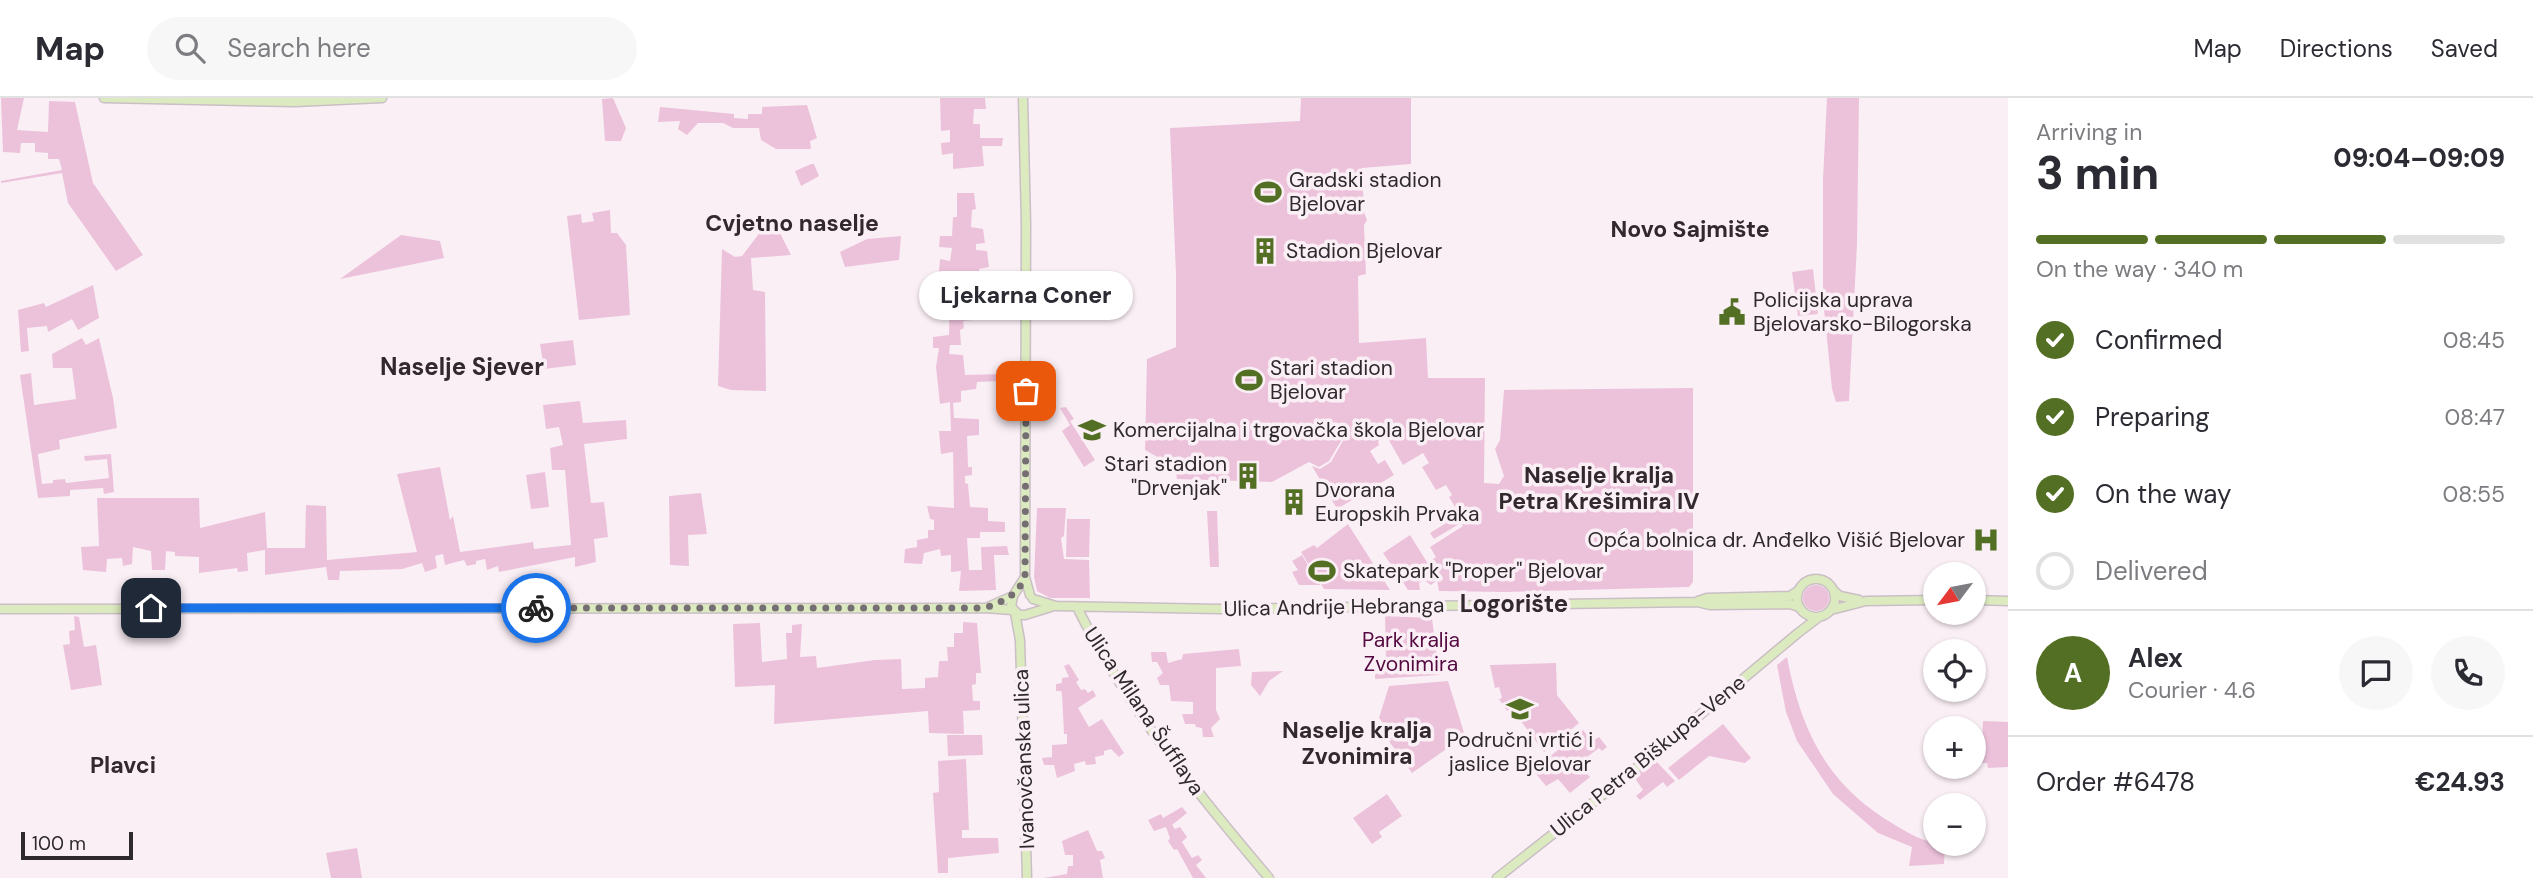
<!DOCTYPE html>
<html lang="en">
<head>
<meta charset="utf-8">
<style>
	:root { --surface:#fff; --page:#f7f7f7; --text:#2b2b33; --muted:#7c7c81; --line:#e1e1e2; --accent:#536f23 }
	body { margin:0; font-family:"DM Sans",sans-serif; background:var(--page); color:var(--text); height:100vh; display:flex; flex-direction:column; font-size:26px; white-space:nowrap }
	* { box-sizing:border-box; margin:0 }
	p { font-size:23px; color:var(--muted) }
	.icon { flex:none; width:38px; height:38px; fill:none; stroke:currentColor; stroke-width:2; stroke-linecap:round; stroke-linejoin:round }
	.map { position:relative; flex:1; overflow:hidden }
	.panel { display:flex; flex-direction:column; background:var(--surface); width:525px }
	.panel>* { flex:none }
	.needle { width:46px; rotate:238deg }
	.buttons { position:absolute; left:1923px; top:464px; display:grid; gap:14px }
	.buttons a { display:grid; place-items:center; width:63px; height:63px; border-radius:50%; background:var(--surface); box-shadow:0 2px 5px #0004; font-size:35px }
	.scale { position:absolute; left:21px; bottom:18px; width:112px; box-sizing:border-box; padding-left:7px; border:4px solid #2d292c; border-top:0; font-size:19px; line-height:24px; white-space:nowrap; color:#2d292c; -webkit-text-stroke:5px #fbeff6; paint-order:stroke }
	.pin { position:absolute; display:grid; place-items:center; width:60px; height:60px; color:#fff; margin:-30px; border-radius:14px; box-shadow:0 4px 10px #0006 }
	.courier { position:absolute; display:grid; place-items:center; width:70px; height:70px; margin:-35px; border:5px solid #1a73e8; border-radius:50%; background:#fff; color:#222; box-shadow:0 2px 9px #0007 }
	.bubble { position:absolute; height:49px; border-radius:24px; background:var(--surface); box-shadow:0 2px 5px #0004; font-size:23px; font-weight:800; line-height:49px; text-align:center }
	.overview em { font-style:normal; font-weight:800 }
	.overview div { display:flex; flex-direction:column-reverse }
	.overview { display:flex; align-items:center; justify-content:space-between; height:119px; padding:0 28px }
	h1 { font-size:46px; font-weight:800; line-height:52px }
	.bar { display:grid; grid-template-columns:repeat(4,1fr); gap:10px 7px; align-content:center; height:84px; padding:0 28px }
	.bar i { height:9px; border-radius:5px; background:var(--line) }
	.bar .active { background:var(--accent) }
	.bar p { grid-column:span 4 }
	.line { display:flex; align-items:center; gap:18px; padding:0 28px; border-top:2px solid var(--line) }
	.line div { flex:1 }
	.round { display:grid; place-items:center; flex:none; width:74px; height:74px; border-radius:37px; background:var(--page) }
	ol { padding:0 28px; list-style:none }
	li { display:flex; align-items:center; gap:21px; height:77px }
	li p { margin-inline-start:auto }
	li .icon { padding:7px; border-radius:50%; background:var(--accent); color:#fff; stroke-width:4 }
	li:last-child { color:var(--muted) }
	li i { width:38px; height:38px; border:4px solid var(--line); border-radius:50% }
	header { display:flex; align-items:center; gap:42px; box-sizing:border-box; height:98px; padding:0 35px; background:var(--surface); border-bottom:2px solid var(--line) }
	header strong { font-size:33px }
	nav { display:flex; gap:38px; margin-inline-start:auto; font-size:24px }
	.search { width:490px; height:63px; background:var(--page); display:flex; align-items:center; gap:18px; box-sizing:border-box; padding:0 24px; border-radius:38px; color:var(--muted); font-size:26px }
	main { display:flex; flex:1; min-height:0 }
	.map>svg:first-child { display:block }
	.green { fill:#ecc2db }
	.lines { fill:none; stroke-linecap:round; stroke-linejoin:round }
	.secondary-casing { stroke:#cabfc5; stroke-width:11 }
	.secondary { stroke:#dcebbf; stroke-width:8 }
	.done { stroke:#756e73; stroke-width:7; stroke-dasharray:0 12.6 }
	.route { stroke:#1a73e8; stroke-width:9 }
	.labels { text-anchor:middle; stroke-width:7; stroke-linejoin:round; paint-order:stroke }
	.poi-label { font-size:21px; fill:#2d292c; stroke:#fbeff6; text-anchor:start }
	.street-label { font-size:21px; fill:#2d292c; stroke:#fbeff6 }
	.park-label { font-size:21px; fill:#550941; stroke:#fbeff6 }
	.neighbourhood-label { font-size:23px; font-weight:bold; fill:#31292e; stroke:#fbeff6 }
	.quarter-label { font-size:24px; font-weight:bold; fill:#31292e; stroke:#fbeff6 }
</style>
</head>
<body>
<header>
<strong>Map</strong>
<div class="search"><svg class="icon" aria-label="search" viewBox="0 0 24 24"><circle cx="10" cy="10" r="6"/><path d="M15 15l6 6"/></svg>Search here</div>
<nav><a>Map</a><a>Directions</a><a>Saved</a></nav>
</header>
<main>
<div class="map">
<svg width="2008" height="780" viewBox="0 0 2008 780">
	<rect width="100%" height="100%" fill="#fbeff6"/>
	<!-- green -->
	<path class="green" d="M 1,0 L 24,0 L 17,32 L 48,34 L 49,3 L 75,4 L 93,85 L 143,157 L 116,173 L 68,105 L 62,75 L 1,85 L 1,83 L 62,72 L 59,61 L 48,61 L 48,55 L 35,54 L 35,45 L 21,45 L 20,55 L 3,54 Z
		M 613,0 L 626,30 L 621,43 L 605,43 L 602,1 Z
		M 940,0 L 985,0 L 986,11 L 974,11 L 973,26 L 980,26 L 980,40 L 1003,40 L 1002,48 L 982,48 L 984,68 L 953,71 L 953,55 L 942,57 L 941,45 L 950,44 L 950,32 L 941,33 Z
		M 1301,0 L 1411,0 L 1411,66 L 1362,70 L 1364,114 L 1367,122 L 1364,127 L 1366,176 L 1358,178 L 1359,245 L 1426,240 L 1428,280 L 1485,280 L 1484,385 L 1499,386 L 1504,378 L 1495,351 L 1500,342 L 1504,292 L 1693,290 L 1693,484 L 1689,489 L 1505,494 L 1439,493 L 1437,482 L 1431,487 L 1424,482 L 1419,485 L 1420,492 L 1408,492 L 1383,455 L 1410,437 L 1435,477 L 1439,474 L 1432,462 L 1436,459 L 1430,449 L 1463,428 L 1461,425 L 1434,441 L 1430,435 L 1446,425 L 1442,417 L 1455,409 L 1449,399 L 1452,397 L 1446,387 L 1436,392 L 1422,369 L 1429,365 L 1423,355 L 1403,367 L 1387,339 L 1378,343 L 1379,347 L 1370,353 L 1378,366 L 1385,362 L 1394,377 L 1366,394 L 1363,388 L 1349,397 L 1352,402 L 1337,411 L 1312,368 L 1320,371 L 1331,364 L 1345,339 L 1344,338 L 1329,363 L 1319,369 L 1309,364 L 1272,384 L 1177,381 L 1175,369 L 1145,352 L 1147,261 L 1176,249 L 1176,177 L 1170,30 L 1300,23 Z
		M 1827,0 L 1859,0 L 1857,146 L 1849,303 L 1836,304 L 1832,291 L 1823,201 L 1823,81 Z
		M 807,7 L 817,40 L 810,43 L 811,51 L 776,51 L 761,42 L 759,30 L 733,30 L 723,25 L 698,25 L 687,37 L 678,31 L 680,23 L 658,24 L 660,9 L 734,16 L 734,20 L 748,21 L 748,16 L 762,16 L 762,9 Z
		M 811,66 L 814,66 L 819,78 L 801,88 L 795,73 Z
		M 957,95 L 974,95 L 976,111 L 972,112 L 971,129 L 983,131 L 985,145 L 976,146 L 976,152 L 987,153 L 989,169 L 979,171 L 980,180 L 974,180 L 976,214 L 982,214 L 982,221 L 963,223 L 964,230 L 960,232 L 961,247 L 950,247 L 949,256 L 963,257 L 965,277 L 999,276 L 999,283 L 977,284 L 976,291 L 961,293 L 961,304 L 953,305 L 954,320 L 979,321 L 979,337 L 967,338 L 968,369 L 972,369 L 972,377 L 965,378 L 965,385 L 968,386 L 970,409 L 988,410 L 988,423 L 1005,424 L 1005,434 L 980,434 L 980,440 L 967,440 L 969,472 L 982,472 L 981,449 L 1007,448 L 1009,457 L 994,457 L 996,492 L 959,493 L 961,473 L 951,474 L 951,457 L 941,458 L 940,451 L 924,455 L 922,466 L 904,465 L 905,451 L 917,449 L 917,442 L 928,440 L 928,432 L 934,432 L 934,422 L 930,421 L 927,408 L 954,410 L 953,354 L 941,356 L 939,333 L 951,333 L 950,304 L 940,306 L 936,269 L 939,250 L 933,250 L 933,239 L 949,237 L 950,176 L 939,174 L 940,161 L 950,163 L 952,150 L 939,149 L 940,138 L 952,138 L 953,119 L 957,119 Z
		M 610,112 L 611,135 L 617,135 L 626,147 L 630,217 L 579,222 L 567,118 L 581,116 L 582,125 L 594,123 L 592,115 Z
		M 767,125 L 779,133 L 791,157 L 751,160 L 753,192 L 765,194 L 766,293 L 731,292 L 718,288 L 722,151 L 735,159 L 742,158 Z
		M 401,137 L 440,143 L 444,160 L 340,181 Z
		M 901,138 L 899,162 L 845,169 L 840,154 L 867,141 Z
		M 1813,171 L 1818,216 L 1798,218 L 1792,174 Z
		M 93,187 L 99,220 L 78,232 L 72,221 L 48,234 L 47,228 L 27,230 L 29,253 L 21,254 L 18,212 L 44,205 L 46,209 Z
		M 82,240 L 86,247 L 99,240 L 113,300 L 117,330 L 59,342 L 60,351 L 38,356 L 42,386 L 53,385 L 53,382 L 65,381 L 66,385 L 109,380 L 107,361 L 85,363 L 84,358 L 111,356 L 114,394 L 104,396 L 103,390 L 70,392 L 70,398 L 38,400 L 20,277 L 31,275 L 34,307 L 76,301 L 72,270 L 53,270 L 52,256 Z
		M 573,242 L 576,267 L 544,271 L 540,246 Z
		M 580,303 L 583,325 L 626,322 L 627,341 L 584,346 L 591,405 L 604,404 L 608,439 L 594,441 L 596,464 L 575,469 L 575,459 L 499,474 L 498,468 L 487,472 L 485,461 L 476,463 L 476,466 L 467,468 L 464,462 L 445,467 L 443,456 L 435,458 L 437,470 L 425,474 L 422,465 L 402,471 L 340,473 L 339,482 L 328,482 L 326,469 L 265,477 L 265,452 L 247,455 L 248,473 L 238,474 L 237,470 L 199,475 L 199,459 L 175,458 L 175,454 L 166,453 L 165,472 L 152,472 L 151,453 L 133,449 L 132,466 L 123,468 L 122,460 L 107,461 L 106,474 L 83,472 L 81,449 L 99,448 L 97,400 L 199,400 L 200,430 L 265,414 L 267,450 L 305,450 L 306,407 L 326,408 L 327,462 L 417,454 L 397,376 L 440,369 L 450,422 L 453,418 L 460,454 L 533,444 L 534,451 L 571,447 L 565,372 L 552,372 L 550,350 L 563,347 L 559,329 L 546,331 L 543,307 Z
		M 1066,309 L 1074,321 L 1070,323 L 1095,362 L 1084,369 L 1062,333 L 1070,327 L 1060,310 Z
		M 545,374 L 549,409 L 531,411 L 526,377 Z
		M 701,395 L 707,436 L 688,437 L 689,468 L 670,467 L 669,398 Z
		M 1037,410 L 1066,410 L 1064,438 L 1061,440 L 1064,461 L 1089,462 L 1090,500 L 1050,500 L 1037,493 L 1034,479 Z
		M 1207,413 L 1217,413 L 1219,469 L 1210,469 Z
		M 1067,421 L 1090,421 L 1089,459 L 1066,459 Z
		M 1348,426 L 1390,492 L 1324,491 L 1301,454 L 1314,447 L 1317,450 Z
		M 1302,457 L 1320,487 L 1299,487 L 1292,474 L 1298,472 L 1292,463 Z
		M1803 500a13 13 0 1 1 26 0a13 13 0 1 1-26 0Z
		M 74,518 L 79,519 L 84,549 L 96,547 L 102,587 L 71,592 L 63,547 L 70,546 L 69,533 L 75,532 Z
		M 1385,518 L 1432,520 L 1439,577 L 1375,581 L 1375,566 L 1386,566 Z
		M 963,524 L 977,525 L 981,575 L 976,575 L 976,586 L 972,587 L 973,603 L 980,603 L 980,612 L 963,613 L 964,636 L 929,635 L 928,613 L 774,626 L 775,587 L 735,589 L 733,526 L 760,525 L 762,564 L 787,561 L 786,535 L 792,535 L 792,527 L 802,526 L 800,559 L 816,558 L 817,570 L 875,562 L 901,561 L 902,591 L 925,590 L 925,580 L 938,579 L 939,563 L 948,563 L 947,549 L 954,549 L 954,535 L 963,535 Z
		M 1239,551 L 1241,568 L 1216,570 L 1216,612 L 1220,621 L 1211,630 L 1214,639 L 1203,639 L 1202,630 L 1196,629 L 1195,626 L 1185,626 L 1182,616 L 1193,616 L 1193,604 L 1171,603 L 1169,587 L 1160,587 L 1157,580 L 1163,575 L 1157,564 L 1152,564 L 1151,554 L 1166,554 L 1168,565 L 1182,561 L 1183,556 Z
		M 1787,559 C 1801,634 1828,688 1895,727 C 1911,737 1927,745 1945,746 L 1944,766 L 1909,768 L 1912,749 L 1878,735 L 1833,696 L 1797,643 L 1786,614 L 1777,567 Z
		M 1556,565 L 1557,597 L 1579,625 L 1544,654 L 1511,610 L 1507,613 L 1499,601 L 1502,600 L 1499,589 L 1495,590 L 1490,567 Z
		M 1069,566 L 1079,582 L 1076,584 L 1081,592 L 1085,591 L 1088,595 L 1093,592 L 1096,598 L 1078,610 L 1089,629 L 1102,621 L 1124,655 L 1119,659 L 1111,651 L 1104,653 L 1104,657 L 1095,659 L 1096,666 L 1086,667 L 1085,663 L 1074,666 L 1075,673 L 1057,680 L 1054,667 L 1044,667 L 1042,660 L 1052,659 L 1052,647 L 1067,646 L 1067,636 L 1064,636 L 1062,596 L 1061,593 L 1056,593 L 1056,586 L 1062,585 L 1062,580 L 1069,579 L 1064,568 Z
		M 1283,573 L 1269,583 L 1260,598 L 1251,587 L 1252,574 Z
		M 1448,583 L 1465,638 L 1412,675 L 1388,642 L 1390,634 L 1379,620 L 1389,588 Z
		M 1983,623 L 2008,624 L 2008,669 L 1988,670 L 1987,665 L 1981,665 Z
		M 1723,626 L 1751,660 L 1745,665 L 1709,658 L 1679,682 L 1668,670 Z
		M 1583,632 L 1592,643 L 1599,639 L 1607,649 L 1602,653 L 1599,650 L 1579,665 L 1590,679 L 1570,695 L 1558,681 L 1546,688 L 1533,672 Z
		M 947,637 L 982,637 L 983,657 L 948,658 Z
		M 966,661 L 969,732 L 962,732 L 962,740 L 998,740 L 999,755 L 948,760 L 948,775 L 938,775 L 933,695 L 939,694 L 938,663 Z
		M 1655,662 L 1675,683 L 1667,689 L 1663,684 L 1640,702 L 1636,698 L 1643,692 L 1634,679 Z
		M 1387,696 L 1402,718 L 1379,734 L 1382,739 L 1372,746 L 1353,720 Z
		M 1182,709 L 1187,715 L 1172,727 L 1175,731 L 1180,729 L 1187,739 L 1182,744 L 1192,760 L 1198,757 L 1202,762 L 1196,767 L 1206,780 L 1193,780 L 1177,751 L 1174,752 L 1168,743 L 1170,740 L 1166,729 L 1154,733 L 1148,722 L 1161,716 L 1163,720 Z
		M 1088,732 L 1097,753 L 1102,753 L 1105,760 L 1100,762 L 1103,780 L 1043,780 L 1067,776 L 1068,768 L 1073,768 L 1073,757 L 1065,757 L 1062,743 Z
		M 357,750 L 362,780 L 331,780 L 326,755 Z"/>
	<g class="lines">
		<defs>
			<path id="secondary" d="M 104,0 L 295,4 L 382,0
				M 1023,0 L 1026,125 L 1025,479 L 1030,497
				M1797 500a19 19 0 1 1 38 0a19 19 0 1 1-38 0Z
				M 1834,493 L 1840,498 L 1859,502
				M 1013,498 L 1011,509 L 1019,517 L 1025,517 L 1051,509
				M 1033,501 L 1056,508 L 1220,511 L 1697,504 L 1710,507 L 1790,506 L 1799,509
				M 1974,502 L 2008,503
				M 1698,503 L 1707,500 L 1790,498 L 1798,493
				M 988,509 L 1013,498 L 1025,479
				M 1077,509 C 1126,609 1198,696 1269,780
				M 0,511 L 985,510 L 1012,512
				M 1831,512 L 1866,503 L 1936,502
				M 1015,515 L 1020,542 L 1027,780
				M 1497,780 L 1628,677 L 1798,535 L 1819,519"/>
		</defs>
		<!-- secondary casing -->
		<use href="#secondary" class="secondary-casing"/>
		<!-- secondary -->
		<use href="#secondary" class="secondary"/>
	</g>
	<g class="lines">
		<!-- done -->
		<path class="done" d="M 536,510 L 985,510 C 1004,503 1017,498 1025,479 L 1026,293"/>
		<!-- route -->
		<path class="route" d="M 151,510 L 536,510"/>
	</g>
	<!-- icons -->
	<defs>
		<symbol id="stadium-bare" viewBox="-9 -9 18 18"><path d="M0-5a6.5 5 0 1 0 0 10a6.5 5 0 1 0 0-10ZM-3.5-1.8h7v3.6h-7Z" fill="#536f23" stroke="#fbeff6" stroke-width="2.5" paint-order="stroke"/></symbol>
		<symbol id="building-bare" viewBox="-9 -9 18 18"><path d="M-4-6H4V6H1V3H-1V6H-4ZM-2.5-4.3h1.7v1.8h-1.7ZM.8-4.3h1.7v1.8H.8ZM-2.5-1h1.7V.8h-1.7ZM.8-1h1.7V.8H.8Z" fill="#536f23" stroke="#fbeff6" stroke-width="2.5" paint-order="stroke"/></symbol>
		<symbol id="civic-bare" viewBox="-9 -9 18 18"><path d="M-.6-6.5H3V-4.5H.6V-3L4-1V1h2V6H-6V1h2V-1L-.6-3ZM-1.2 2.5V6h2.4V2.5Z" fill="#536f23" stroke="#fbeff6" stroke-width="2.5" paint-order="stroke"/></symbol>
		<symbol id="school-bare" viewBox="-9 -9 18 18"><path d="M0-5L7-2L0 1L-7-2ZM-4 1L0 2.5L4 1V4Q0 6-4 4Z" fill="#536f23" stroke="#fbeff6" stroke-width="2.5" paint-order="stroke"/></symbol>
		<symbol id="hospital-bare" viewBox="-9 -9 18 18"><path d="M-5-5h3v3.5h4V-5h3V5h-3V1.5h-4V5h-3Z" fill="#536f23" stroke="#fbeff6" stroke-width="2.5" paint-order="stroke"/></symbol>
	</defs>
	<g fill-rule="evenodd">
		<use href="#stadium-bare" x="1249" y="75" width="38" height="38"/>
		<use href="#building-bare" x="1246" y="134" width="38" height="38"/>
		<use href="#civic-bare" x="1713" y="195" width="38" height="38"/>
		<use href="#stadium-bare" x="1230" y="263" width="38" height="38"/>
		<use href="#school-bare" x="1073" y="313" width="38" height="38"/>
		<use href="#building-bare" x="1229" y="359" width="38" height="38"/>
		<use href="#building-bare" x="1275" y="385" width="38" height="38"/>
		<use href="#hospital-bare" x="1967" y="423" width="38" height="38"/>
		<use href="#stadium-bare" x="1303" y="454" width="38" height="38"/>
		<use href="#school-bare" x="1501" y="592" width="38" height="38"/>
	</g>
	<g class="labels">
		<!-- poi labels -->
		<g class="poi-label">
			<text x="1289" y="89">Gradski stadion<tspan x="1289" dy="24">Bjelovar</tspan></text>
			<text x="1286" y="160">Stadion Bjelovar</text>
			<text x="1753" y="209">Policijska uprava<tspan x="1753" dy="24">Bjelovarsko-Bilogorska</tspan></text>
			<text x="1270" y="277">Stari stadion<tspan x="1270" dy="24">Bjelovar</tspan></text>
			<text x="1113" y="339">Komercijalna i trgovačka škola Bjelovar</text>
			<text x="1227" y="373" text-anchor="end">Stari stadion<tspan x="1227" dy="24">"Drvenjak"</tspan></text>
			<text x="1315" y="399">Dvorana<tspan x="1315" dy="24">Europskih Prvaka</tspan></text>
			<text x="1965" y="449" text-anchor="end">Opća bolnica dr. Anđelko Višić Bjelovar</text>
			<text x="1343" y="480">Skatepark "Proper" Bjelovar</text>
			<text x="1520" y="649" text-anchor="middle">Područni vrtić i<tspan x="1520" dy="24">jaslice Bjelovar</tspan></text>
		</g>
		<!-- street labels -->
		<g class="street-label">
			<text transform="translate(1334 509) rotate(-1)" y="7">Ulica Andrije Hebranga</text>
			<text transform="translate(1144 613) rotate(56)" y="7">Ulica Milana Šufflaya</text>
			<text transform="translate(1648 658) rotate(-39)" y="7">Ulica Petra Biškupa-Vene</text>
			<text transform="translate(1024 661) rotate(-92)" y="7">Ivanovčanska ulica</text>
		</g>
		<!-- park labels -->
		<g class="park-label">
			<text x="1411" y="549">Park kralja<tspan x="1411" dy="24">Zvonimira</tspan></text>
		</g>
		<!-- neighbourhood labels -->
		<g class="neighbourhood-label">
			<text x="792" y="133">Cvjetno naselje</text>
			<text x="1690" y="139">Novo Sajmište</text>
			<text x="1599" y="385">Naselje kralja<tspan x="1599" dy="26">Petra Krešimira IV</tspan></text>
			<text x="1357" y="640">Naselje kralja<tspan x="1357" dy="26">Zvonimira</tspan></text>
			<text x="123" y="675">Plavci</text>
		</g>
		<!-- quarter labels -->
		<g class="quarter-label">
			<text x="462" y="277">Naselje Sjever</text>
			<text x="1514" y="514">Logorište</text>
		</g>
	</g>
</svg>
<div class="buttons">
<a><svg class="needle" viewBox="-14 -14 28 28"><path d="M0-13l5 13h-10z" fill="#e53935"/><path d="M0 13l5-13h-10z" fill="#7c7c81"/></svg></a>
<a><svg class="icon" aria-label="locate" viewBox="0 0 24 24"><circle cx="12" cy="12" r="6"/><path d="M12 2v4M12 18v4M2 12h4M18 12h4"/></svg></a>
<a>+</a>
<a>−</a>
</div>
<div class="scale">100 m</div>
<div class="pin" style="left:1026px;top:293px;background:#ea580c"><svg class="icon" aria-label="bag" viewBox="0 0 24 24"><path d="M5 8h14l-1 12H6zM9 8a3 3 0 0 1 6 0"/></svg></div>
<div class="pin" style="left:151px;top:510px;background:#1f2937"><svg class="icon" aria-label="home" viewBox="0 0 24 24"><path d="M3 11l9-7 9 7M6 9v11h12V9"/></svg></div>
<div class="courier" style="left:536px;top:510px"><svg class="icon" aria-label="bike" viewBox="0 0 24 24"><circle cx="6" cy="16" r="4"/><circle cx="18" cy="16" r="4"/><path d="M6 16l4-8h5l3 8M10 8l3 8H6M13 5h3"/></svg></div>
<div class="bubble" style="left:919px;top:173px;width:214px">Ljekarna Coner</div>
</div>
<section class="panel">
<div class="overview"><div><h1>3 min</h1><p>Arriving in</p></div><em>09:04–09:09</em></div>
<div class="bar"><i class="active"></i><i class="active"></i><i class="active"></i><i></i><p>On the way · 340 m</p></div>
<ol>
<li><svg class="icon" aria-label="check" viewBox="0 0 24 24"><path d="M5 12l5 5 9-10"/></svg>Confirmed<p>08:45</p></li>
<li><svg class="icon" aria-label="check" viewBox="0 0 24 24"><path d="M5 12l5 5 9-10"/></svg>Preparing<p>08:47</p></li>
<li><svg class="icon" aria-label="check" viewBox="0 0 24 24"><path d="M5 12l5 5 9-10"/></svg>On the way<p>08:55</p></li>
<li><i></i>Delivered</li>
</ol>
<div class="line" style="height:126px"><b class="round" style="background:var(--accent);color:#fff">A</b><div><b>Alex</b><p>Courier · 4.6</p></div><a class="round"><svg class="icon" aria-label="chat" viewBox="0 0 24 24"><path d="M4 5h16v11H9l-5 4z"/></svg></a><a class="round"><svg class="icon" aria-label="phone" viewBox="0 0 24 24"><path d="M5 4h4l2 5-3 2q2 4 5 5l2-3 5 2v4C11 20 4 13 5 4z"/></svg></a></div>
<div class="line" style="height:91px"><div>Order #6478</div><b>€24.93</b></div>
</section>
</main>
</body>
</html>
